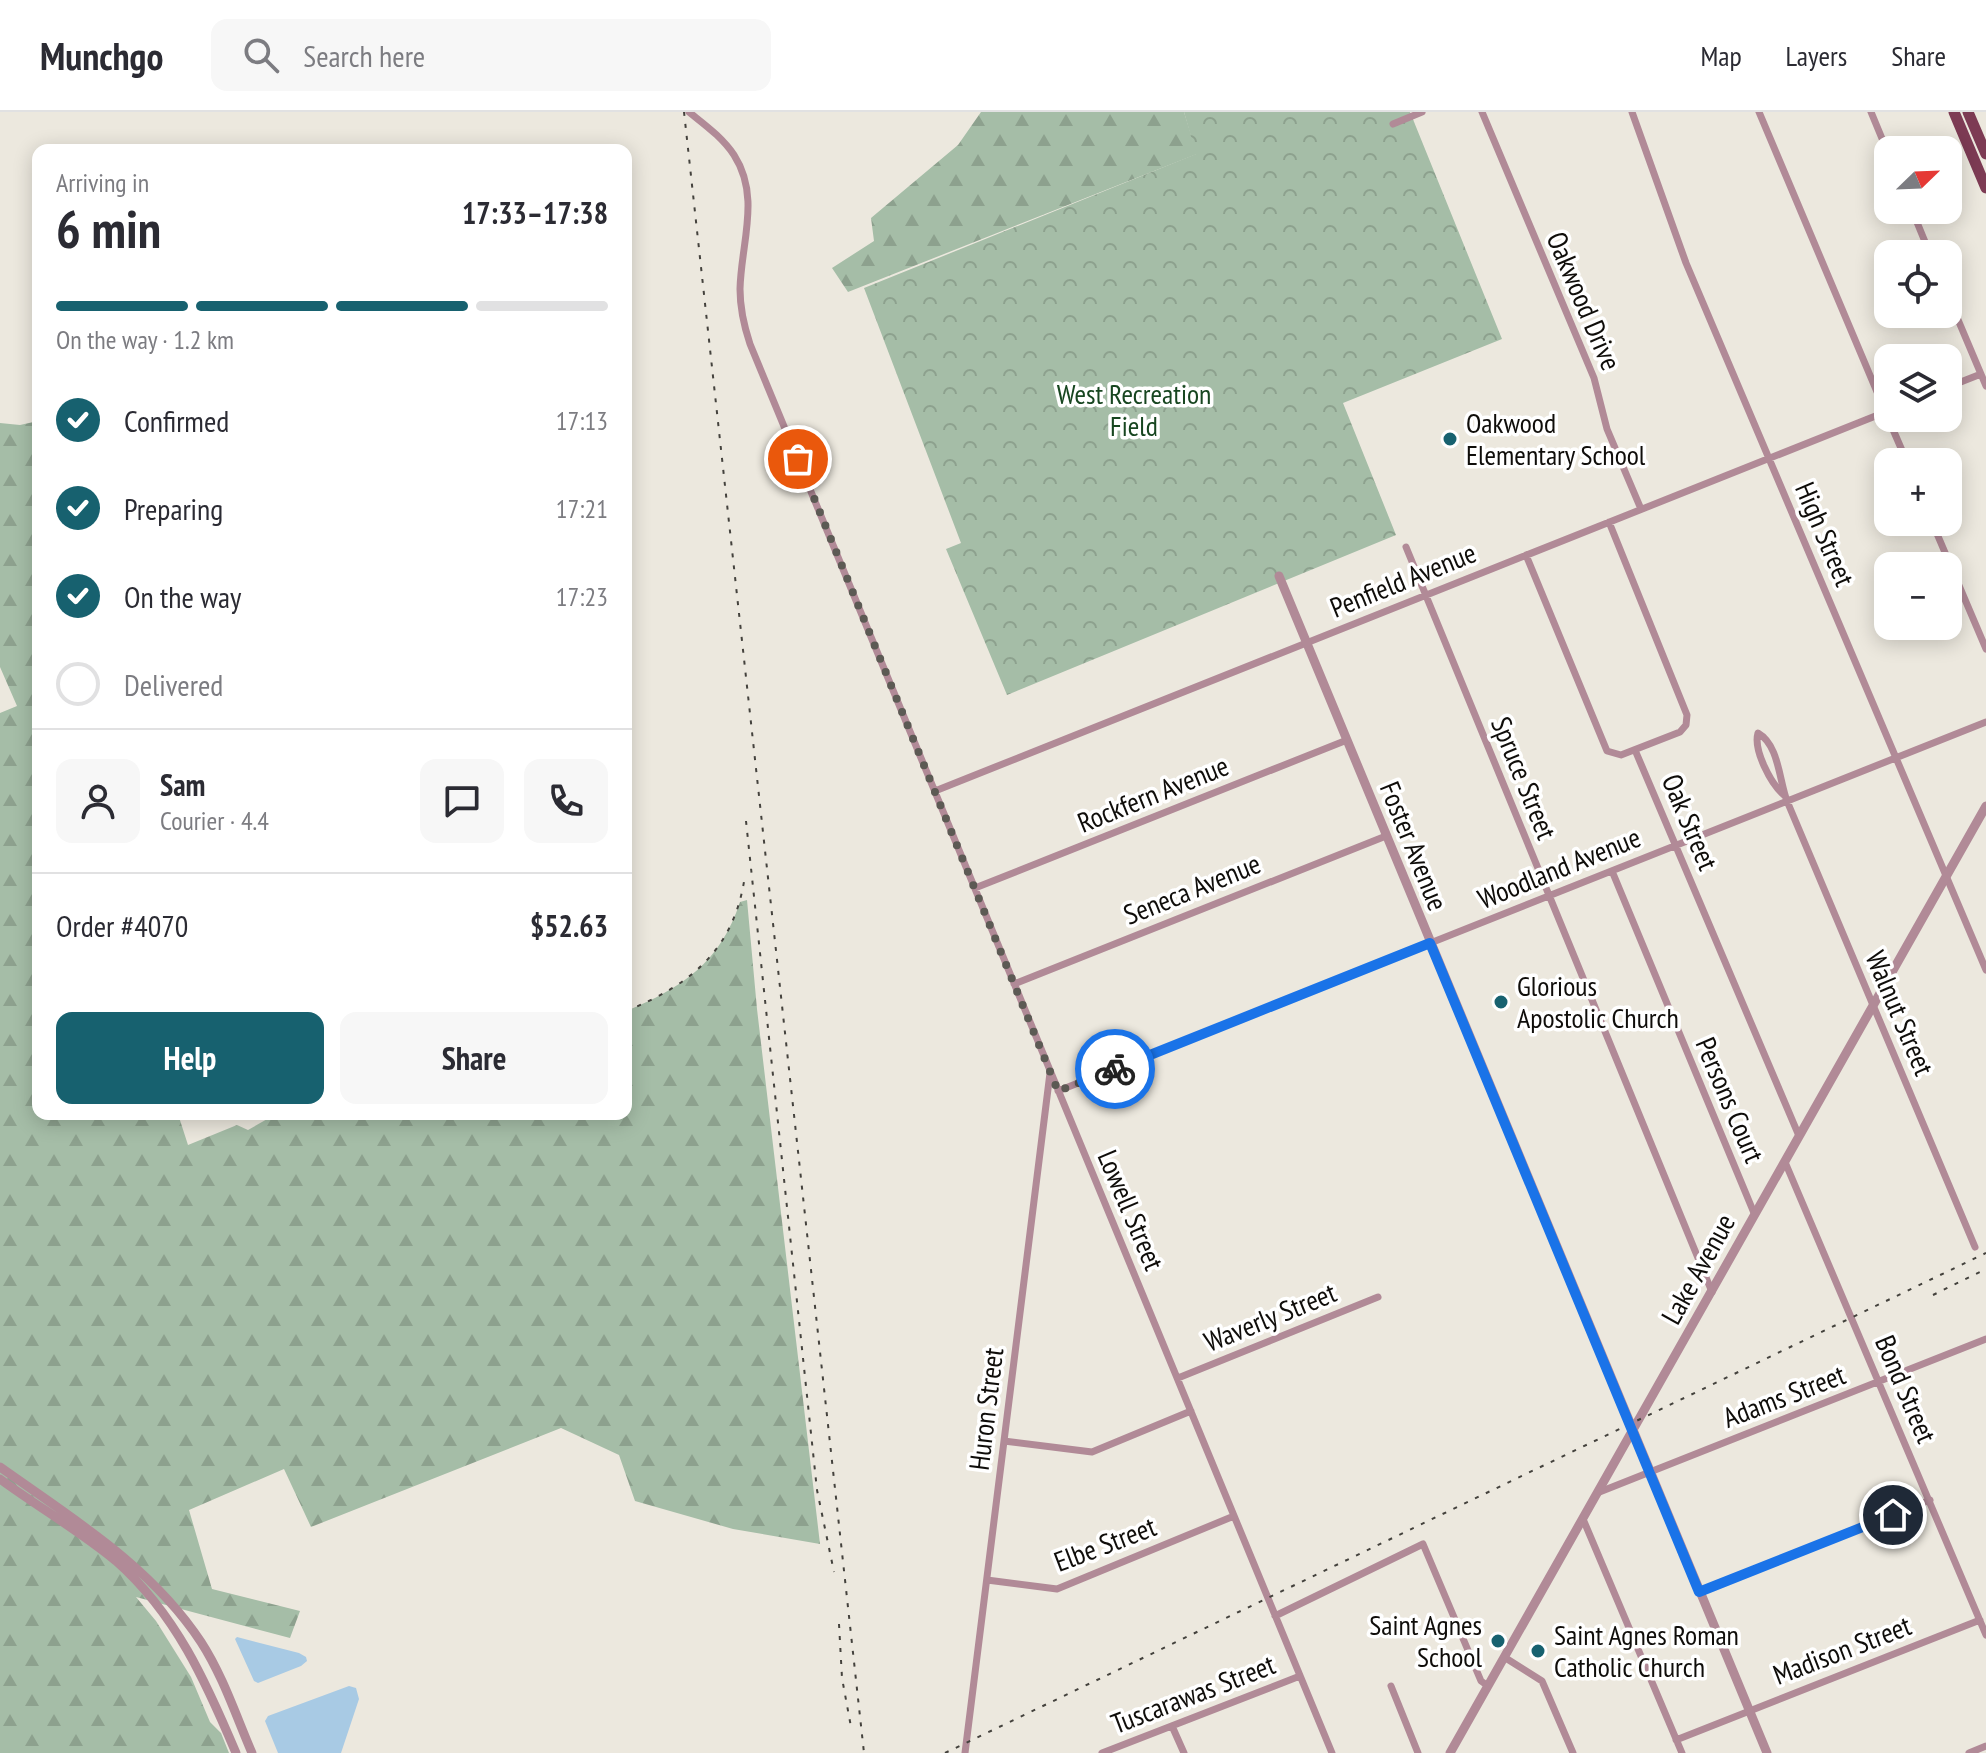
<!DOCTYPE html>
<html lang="en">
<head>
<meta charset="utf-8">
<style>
	:root { --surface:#fff; --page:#f7f7f7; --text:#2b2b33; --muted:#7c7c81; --line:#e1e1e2; --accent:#17616f }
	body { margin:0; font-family:"PT Sans Narrow",sans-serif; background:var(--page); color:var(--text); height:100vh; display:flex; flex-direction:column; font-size:30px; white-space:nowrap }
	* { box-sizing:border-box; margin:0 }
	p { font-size:26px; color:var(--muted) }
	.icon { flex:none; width:44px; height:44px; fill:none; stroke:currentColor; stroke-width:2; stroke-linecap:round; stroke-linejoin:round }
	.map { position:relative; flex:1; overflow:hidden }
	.side { position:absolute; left:32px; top:32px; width:600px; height:976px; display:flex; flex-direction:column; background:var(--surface); border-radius:16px; box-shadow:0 4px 20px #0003 }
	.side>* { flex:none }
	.needle { width:52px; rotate:67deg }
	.buttons { position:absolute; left:1874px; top:24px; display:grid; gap:16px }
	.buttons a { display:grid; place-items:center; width:88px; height:88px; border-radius:16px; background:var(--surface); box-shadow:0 4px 20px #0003; font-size:40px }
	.pin { position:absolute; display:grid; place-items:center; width:68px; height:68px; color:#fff; margin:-34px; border:4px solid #fff; border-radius:50%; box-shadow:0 2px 8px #0007 }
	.courier { position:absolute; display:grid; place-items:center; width:80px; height:80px; margin:-40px; border:6px solid #1a73e8; border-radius:50%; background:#fff; color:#222; box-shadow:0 2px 10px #0007 }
	.overview em { font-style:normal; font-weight:600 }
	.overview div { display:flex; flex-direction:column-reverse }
	.overview { display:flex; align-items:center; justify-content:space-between; height:136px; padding:0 24px }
	h1 { font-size:52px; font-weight:600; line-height:60px }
	.bar { display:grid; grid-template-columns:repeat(4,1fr); gap:12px 8px; align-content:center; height:96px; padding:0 24px }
	.bar i { height:10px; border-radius:6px; background:var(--line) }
	.bar .selected { background:var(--accent) }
	.bar p { grid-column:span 4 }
	.line { display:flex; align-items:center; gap:20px; padding:0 24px; border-top:2px solid var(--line) }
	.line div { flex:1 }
	.round { display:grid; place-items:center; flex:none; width:84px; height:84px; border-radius:16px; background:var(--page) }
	ol { padding:0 24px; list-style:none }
	li { display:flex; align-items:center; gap:24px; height:88px }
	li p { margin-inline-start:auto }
	li .icon { padding:8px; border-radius:50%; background:var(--accent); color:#fff; stroke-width:4 }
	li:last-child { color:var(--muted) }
	li i { width:44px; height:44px; border:4px solid var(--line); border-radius:50% }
	.cta { display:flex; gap:16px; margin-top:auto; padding:16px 24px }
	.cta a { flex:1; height:92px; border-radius:16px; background:var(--accent); color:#fff; font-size:32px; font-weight:600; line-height:92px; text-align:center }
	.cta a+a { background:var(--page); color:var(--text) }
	header { display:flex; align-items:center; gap:48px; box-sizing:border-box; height:112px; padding:0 40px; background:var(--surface); border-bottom:2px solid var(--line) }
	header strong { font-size:38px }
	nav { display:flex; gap:44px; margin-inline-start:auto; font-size:28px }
	.search { width:560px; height:72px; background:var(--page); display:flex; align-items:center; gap:20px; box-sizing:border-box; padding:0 28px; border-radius:16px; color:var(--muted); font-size:30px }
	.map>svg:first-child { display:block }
	.forest { fill:url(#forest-firs) }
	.park { fill:url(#park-crowns) }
	.water { fill:#a8cae4 }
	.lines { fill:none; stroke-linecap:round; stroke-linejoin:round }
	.minor { stroke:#b18a97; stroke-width:7 }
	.tertiary { stroke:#b18a97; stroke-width:9 }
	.primary { stroke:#7d3b54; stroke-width:11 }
	.rail { stroke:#44423d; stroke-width:2; stroke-dasharray:4 8; stroke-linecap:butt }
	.done { stroke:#5c5a54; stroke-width:8; stroke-dasharray:0 14.4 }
	.route { stroke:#1a73e8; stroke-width:10 }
	.poi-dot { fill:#17616f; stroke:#fff; stroke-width:3 }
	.labels { text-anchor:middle; stroke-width:7; stroke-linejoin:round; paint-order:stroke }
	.street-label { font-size:28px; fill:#0f0d0a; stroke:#fff }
	.park-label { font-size:28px; fill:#174620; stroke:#fff }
	.poi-label { font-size:28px; fill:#0f0d0a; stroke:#fff; text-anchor:start }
</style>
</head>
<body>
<header>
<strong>Munchgo</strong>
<div class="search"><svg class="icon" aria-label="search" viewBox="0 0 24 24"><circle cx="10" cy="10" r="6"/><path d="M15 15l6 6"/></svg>Search here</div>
<nav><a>Map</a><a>Layers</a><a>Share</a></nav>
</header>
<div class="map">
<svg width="1986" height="1641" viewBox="0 0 1986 1641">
	<defs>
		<pattern id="forest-firs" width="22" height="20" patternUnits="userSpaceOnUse" patternTransform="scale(2)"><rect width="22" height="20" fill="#a5bda7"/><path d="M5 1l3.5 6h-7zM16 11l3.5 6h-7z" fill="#8da18e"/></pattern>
		<pattern id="park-crowns" width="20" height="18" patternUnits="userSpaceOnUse" patternTransform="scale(2)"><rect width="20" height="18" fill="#a5bda7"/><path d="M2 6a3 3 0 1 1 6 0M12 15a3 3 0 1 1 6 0" fill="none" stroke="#8da18e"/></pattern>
	</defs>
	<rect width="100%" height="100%" fill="#ece8de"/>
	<!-- forest -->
	<path class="forest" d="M 981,0 L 1184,0 L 1197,42 L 848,180 L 832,156 L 874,129 L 871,106 L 958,33 Z
		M 38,309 L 38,1002 L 178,1002 L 188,1033 L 237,1013 L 248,1018 L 276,1002 L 626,1002 L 626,899 C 682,876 720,851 740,790 L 747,788 L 757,897 L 820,1432 L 733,1417 L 635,1389 L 619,1343 L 561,1316 L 311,1415 L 284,1357 L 189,1398 L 212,1477 L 300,1499 L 290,1526 L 136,1485 L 156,1509 L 191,1565 L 210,1610 L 221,1621 L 229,1641 L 0,1641 L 0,601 L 17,594 L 0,555 L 0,311 L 20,313 Z"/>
	<!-- park -->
	<path class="park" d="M 1184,0 L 1410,0 L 1502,227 L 1343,291 L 1396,423 L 1007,583 L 946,437 L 961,431 L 864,176 L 1196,42 Z"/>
	<!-- water -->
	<path class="water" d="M 237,1525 L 299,1541 L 306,1545 L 307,1549 L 301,1554 L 258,1571 L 254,1569 L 235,1527 Z
		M 349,1574 L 356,1576 L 359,1587 L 341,1641 L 278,1641 L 265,1609 L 268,1604 Z"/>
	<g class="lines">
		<!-- minor -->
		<path class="minor" d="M 689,0 C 705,13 722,25 734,43 C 761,85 741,131 740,177 C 740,196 744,214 750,232 L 1332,1641
			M 1482,0 L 1594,266 L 1607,317 L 1641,397
			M 1632,0 L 1686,151 L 1986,858
			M 1759,0 L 1888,306
			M 1871,0 L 1888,41
			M 1393,12 L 1422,0
			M 1912,98 L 1930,142
			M 1948,184 L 1986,274
			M 1948,275 L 1981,262
			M 1888,306 L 1907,350
			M 1932,410 L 1986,537
			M 1406,435 L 1712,1180
			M 1526,443 L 1607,639 L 1621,643 L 1680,620 L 1686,613 L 1687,603 L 1609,410
			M 1635,638 L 1799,1024
			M 935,679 L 1888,299
			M 1784,683 C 1771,672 1753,638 1758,621 C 1779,633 1779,668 1787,689 L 1975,1135
			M 1612,759 L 1754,1101
			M 975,776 L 1347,628
			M 1014,872 L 1386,724
			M 1058,979 L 1986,610
			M 1785,1050 L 1986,1523
			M 1178,1266 L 1378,1185
			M 1004,1329 L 1092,1340 L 1191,1299
			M 1597,1381 L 1986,1227
			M 1583,1407 L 1682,1641
			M 987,1468 L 1057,1477 L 1234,1404
			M 1699,1480 L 1930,1388
			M 1275,1504 L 1423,1432 L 1481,1569 L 1488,1574
			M 1504,1545 L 1542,1569 L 1573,1641
			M 1391,1574 L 1418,1641
			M 1172,1614 L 1184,1641
			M 1676,1628 L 1980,1508
			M 965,1641 L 1050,961
			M 1102,1641 L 1300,1564
			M 1969,1641 L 1986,1634"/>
		<!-- tertiary -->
		<path class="tertiary" d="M 1279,464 L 1767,1641
			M 0,1355 C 73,1407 151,1454 201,1530 C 223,1564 236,1604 252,1641
			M 0,1367 C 38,1395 80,1419 116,1449 C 176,1502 206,1570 236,1641
			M 1450,1641 L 1986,694"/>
		<!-- primary -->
		<path class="primary" d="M 1954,0 L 1986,76
			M 1968,0 L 1986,42"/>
		<!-- rail -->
		<path class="rail" d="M 684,0 L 864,1641
			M 746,709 L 817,1378 L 834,1460
			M 626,899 C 691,873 735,837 745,763
			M 1933,1183 L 1986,1157
			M 839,1512 L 842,1566 L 851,1615
			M 945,1641 L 1986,1141"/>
	</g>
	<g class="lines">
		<!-- done -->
		<path class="done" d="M 798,347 L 1058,979 L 1115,957"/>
		<!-- route -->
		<path class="route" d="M 1115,957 L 1430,831 L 1699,1480 L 1893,1403"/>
	</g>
	<!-- markers -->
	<g class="poi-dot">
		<circle cx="1450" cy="327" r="8"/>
		<circle cx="1501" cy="890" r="8"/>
		<circle cx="1498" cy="1529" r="8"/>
		<circle cx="1538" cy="1539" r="8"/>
	</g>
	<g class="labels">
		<!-- street labels -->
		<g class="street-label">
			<text transform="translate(1584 189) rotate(67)" y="10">Oakwood Drive</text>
			<text transform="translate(1825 422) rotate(67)" y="10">High Street</text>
			<text transform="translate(1403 468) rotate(-22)" y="10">Penfield Avenue</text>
			<text transform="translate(1524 666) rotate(68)" y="10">Spruce Street</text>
			<text transform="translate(1153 682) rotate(-22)" y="10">Rockfern Avenue</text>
			<text transform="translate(1690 710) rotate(67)" y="10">Oak Street</text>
			<text transform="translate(1414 734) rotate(68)" y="10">Foster Avenue</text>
			<text transform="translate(1559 756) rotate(-22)" y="10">Woodland Avenue</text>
			<text transform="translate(1192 777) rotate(-22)" y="10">Seneca Avenue</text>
			<text transform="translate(1900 901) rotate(67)" y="10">Walnut Street</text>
			<text transform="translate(1730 988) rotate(67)" y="10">Persons Court</text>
			<text transform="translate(1131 1098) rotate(67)" y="10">Lowell Street</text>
			<text transform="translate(1698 1157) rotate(-61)" y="10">Lake Avenue</text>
			<text transform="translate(1270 1205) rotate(-22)" y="10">Waverly Street</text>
			<text transform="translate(1906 1277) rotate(67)" y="10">Bond Street</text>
			<text transform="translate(1784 1284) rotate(-21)" y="10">Adams Street</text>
			<text transform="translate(986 1297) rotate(-83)" y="10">Huron Street</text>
			<text transform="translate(1105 1432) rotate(-21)" y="10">Elbe Street</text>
			<text transform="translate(1842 1538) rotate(-21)" y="10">Madison Street</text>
			<text transform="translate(1193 1582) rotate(-21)" y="10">Tuscarawas Street</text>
		</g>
		<!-- park labels -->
		<g class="park-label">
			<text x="1134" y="292">West Recreation<tspan x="1134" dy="32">Field</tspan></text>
		</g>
		<!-- poi labels -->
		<g class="poi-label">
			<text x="1466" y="321">Oakwood<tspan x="1466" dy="32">Elementary School</tspan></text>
			<text x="1517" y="884">Glorious<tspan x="1517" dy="32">Apostolic Church</tspan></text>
			<text x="1482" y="1523" text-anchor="end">Saint Agnes<tspan x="1482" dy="32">School</tspan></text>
			<text x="1554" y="1533">Saint Agnes Roman<tspan x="1554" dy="32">Catholic Church</tspan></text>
		</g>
	</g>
</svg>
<div class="buttons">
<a><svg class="needle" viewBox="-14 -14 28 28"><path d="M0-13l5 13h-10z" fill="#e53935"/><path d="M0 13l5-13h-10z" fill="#7c7c81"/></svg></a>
<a><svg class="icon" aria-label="locate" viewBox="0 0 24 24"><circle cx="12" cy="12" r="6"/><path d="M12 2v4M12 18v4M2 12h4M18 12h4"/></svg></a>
<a><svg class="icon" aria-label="layers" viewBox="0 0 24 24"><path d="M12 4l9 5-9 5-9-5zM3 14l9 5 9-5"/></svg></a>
<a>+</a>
<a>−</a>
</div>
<div class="pin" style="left:798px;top:347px;background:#ea580c"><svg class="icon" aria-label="bag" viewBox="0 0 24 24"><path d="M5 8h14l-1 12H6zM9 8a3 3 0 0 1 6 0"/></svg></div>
<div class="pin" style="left:1893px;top:1403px;background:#1f2937"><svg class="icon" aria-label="home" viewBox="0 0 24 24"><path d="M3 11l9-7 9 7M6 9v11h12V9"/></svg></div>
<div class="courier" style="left:1115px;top:957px"><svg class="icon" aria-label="bike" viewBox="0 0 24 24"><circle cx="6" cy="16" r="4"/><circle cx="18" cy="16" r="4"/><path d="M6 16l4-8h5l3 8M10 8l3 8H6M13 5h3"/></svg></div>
<section class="side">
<div class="overview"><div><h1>6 min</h1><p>Arriving in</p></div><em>17:33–17:38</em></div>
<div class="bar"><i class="selected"></i><i class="selected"></i><i class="selected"></i><i></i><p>On the way · 1.2 km</p></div>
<ol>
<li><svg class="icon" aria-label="check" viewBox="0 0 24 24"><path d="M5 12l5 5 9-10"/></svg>Confirmed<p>17:13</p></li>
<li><svg class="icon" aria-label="check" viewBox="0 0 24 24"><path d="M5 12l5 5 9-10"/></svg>Preparing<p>17:21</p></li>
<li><svg class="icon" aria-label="check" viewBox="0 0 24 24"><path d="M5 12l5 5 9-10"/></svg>On the way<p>17:23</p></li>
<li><i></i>Delivered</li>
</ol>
<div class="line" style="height:144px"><a class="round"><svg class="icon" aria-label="person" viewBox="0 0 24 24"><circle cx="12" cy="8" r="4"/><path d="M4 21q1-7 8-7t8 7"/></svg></a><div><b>Sam</b><p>Courier · 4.4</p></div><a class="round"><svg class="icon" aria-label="chat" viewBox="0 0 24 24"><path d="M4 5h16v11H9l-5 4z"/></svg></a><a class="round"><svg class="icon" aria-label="phone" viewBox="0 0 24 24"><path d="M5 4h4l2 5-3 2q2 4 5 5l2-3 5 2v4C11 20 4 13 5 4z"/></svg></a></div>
<div class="line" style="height:104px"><div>Order #4070</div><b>$52.63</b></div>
<div class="cta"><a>Help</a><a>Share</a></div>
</section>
</div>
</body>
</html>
